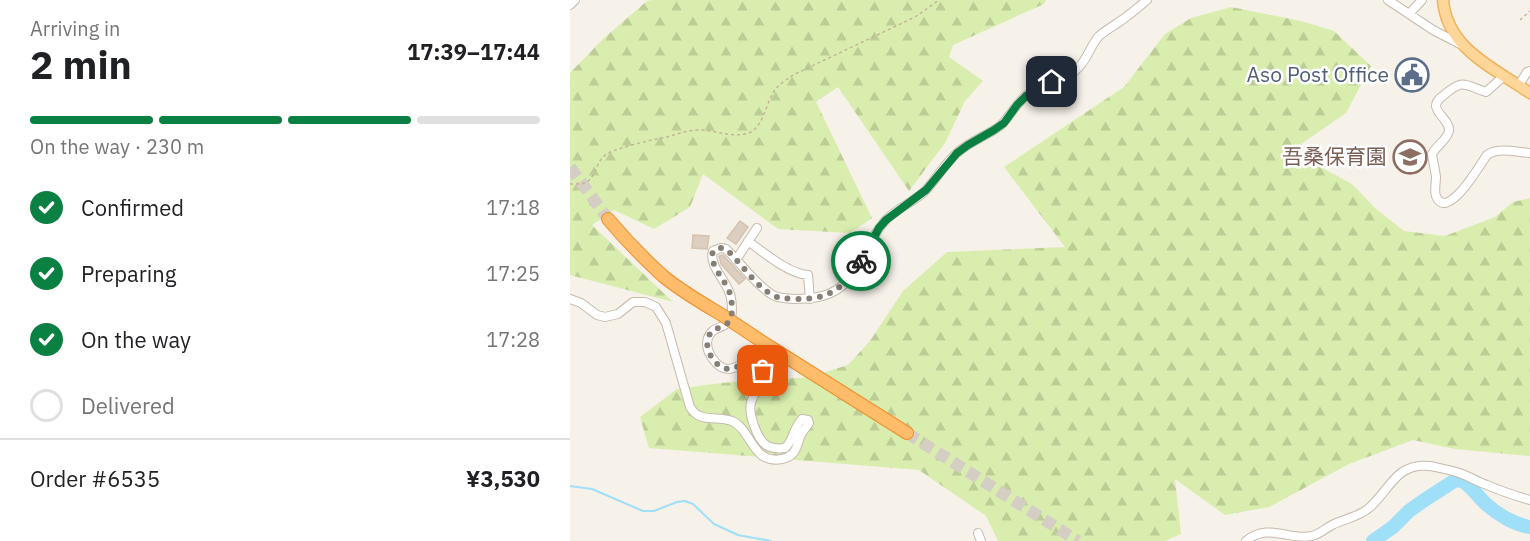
<!DOCTYPE html>
<html lang="en">
<head>
<meta charset="utf-8">
<style>
	:root { --surface:#fff; --page:#f6f6f6; --text:#202124; --muted:#757577; --line:#e0e0e0; --accent:#0b8043 }
	body { margin:0; font-family:"IBM Plex Sans","Noto Sans JP",sans-serif; background:var(--page); color:var(--text); height:100vh; display:flex; flex-direction:column; font-size:22px; white-space:nowrap }
	* { box-sizing:border-box; margin:0 }
	p { font-size:20px; color:var(--muted) }
	.icon { flex:none; width:33px; height:33px; fill:none; stroke:currentColor; stroke-width:2; stroke-linecap:round; stroke-linejoin:round }
	.map { position:relative; flex:1; overflow:hidden }
	.panel { display:flex; flex-direction:column; background:var(--surface); width:570px }
	.panel>* { flex:none }
	.pin { position:absolute; display:grid; place-items:center; width:51px; height:51px; color:#fff; margin:-26px; border-radius:12px; box-shadow:0 3px 9px #0006 }
	.courier { position:absolute; display:grid; place-items:center; width:60px; height:60px; margin:-30px; border:4px solid #0b8043; border-radius:50%; background:#fff; color:#222; box-shadow:0 2px 8px #0007 }
	.headline em { font-style:normal; font-weight:800 }
	.headline div { display:flex; flex-direction:column-reverse }
	.headline { display:flex; align-items:center; justify-content:space-between; height:102px; padding:0 30px }
	h1 { font-size:39px; font-weight:800; line-height:45px }
	.bar { display:grid; grid-template-columns:repeat(4,1fr); gap:9px 6px; align-content:center; height:72px; padding:0 30px }
	.bar i { height:8px; border-radius:4px; background:var(--line) }
	.bar .on { background:var(--accent) }
	.bar p { grid-column:span 4 }
	.line { display:flex; align-items:center; gap:15px; padding:0 30px; border-top:2px solid var(--line) }
	.line div { flex:1 }
	ol { padding:0 30px; list-style:none }
	li { display:flex; align-items:center; gap:18px; height:66px }
	li p { margin-inline-start:auto }
	li .icon { padding:6px; border-radius:50%; background:var(--accent); color:#fff; stroke-width:4 }
	li:last-child { color:var(--muted) }
	li i { width:33px; height:33px; border:3px solid var(--line); border-radius:50% }
	main { display:flex; flex:1; min-height:0 }
	.map>svg:first-child { display:block }
	.forest { fill:url(#forest-firs) }
	.lines { fill:none; stroke-linecap:round; stroke-linejoin:round }
	.stream { stroke:#a0dff8; stroke-width:2 }
	.river { stroke:#a0dff8; stroke-width:14 }
	.building { fill:#dccec0; stroke:#d5c2b0; stroke-width:1.5 }
	.highway-tunnel { stroke:#d4cec5; stroke-width:12; stroke-dasharray:12 6; stroke-linecap:butt }
	.minor-casing { stroke:#c6baad; stroke-width:10 }
	.major-casing { stroke:#f0b35d; stroke-width:13 }
	.highway-casing { stroke:#ee8f2c; stroke-width:14 }
	.path { stroke:#c6b19a; stroke-width:1.5; stroke-dasharray:3 3; stroke-linecap:butt }
	.minor { stroke:#fff; stroke-width:8 }
	.major { stroke:#ffd699; stroke-width:10 }
	.highway { stroke:#ffbc6b; stroke-width:12 }
	.highway-bridge-casing { stroke:#ee8f2c; stroke-width:14; stroke-linecap:butt }
	.highway-bridge { stroke:#ffbc6b; stroke-width:12 }
	.done { stroke:#877f75; stroke-width:6; stroke-dasharray:0 10.8 }
	.route { stroke:#0b8043; stroke-width:8 }
	.labels { text-anchor:middle; stroke-width:5; stroke-linejoin:round; paint-order:stroke }
	.service-label { font-size:21px; fill:#4e5e75; stroke:#fff; text-anchor:end }
	.education-label { font-size:21px; fill:#785e54; stroke:#fff; text-anchor:end }
</style>
</head>
<body>
<main>
<section class="panel">
<div class="headline"><div><h1>2 min</h1><p>Arriving in</p></div><em>17:39–17:44</em></div>
<div class="bar"><i class="on"></i><i class="on"></i><i class="on"></i><i></i><p>On the way · 230 m</p></div>
<ol>
<li><svg class="icon" aria-label="check" viewBox="0 0 24 24"><path d="M5 12l5 5 9-10"/></svg>Confirmed<p>17:18</p></li>
<li><svg class="icon" aria-label="check" viewBox="0 0 24 24"><path d="M5 12l5 5 9-10"/></svg>Preparing<p>17:25</p></li>
<li><svg class="icon" aria-label="check" viewBox="0 0 24 24"><path d="M5 12l5 5 9-10"/></svg>On the way<p>17:28</p></li>
<li><i></i>Delivered</li>
</ol>
<div class="line" style="height:78px"><div>Order #6535</div><b>¥3,530</b></div>
</section>
<div class="map">
<svg width="960" height="541" viewBox="0 0 960 541">
	<defs>
		<pattern id="forest-firs" width="22" height="20" patternUnits="userSpaceOnUse" patternTransform="scale(1.5)"><rect width="22" height="20" fill="#d9eeae"/><path d="M5 1l3.5 6h-7zM16 11l3.5 6h-7z" fill="#bccd96"/></pattern>
	</defs>
	<rect width="100%" height="100%" fill="#f6f1e9"/>
	<!-- forest -->
	<path class="forest" d="M 82,0 L 476,0 L 474,4 L 383,45 L 379,57 L 413,81 L 395,101 L 375,143 L 339,191 L 268,87 L 246,102 L 302,218 L 280,233 L 208,229 L 133,174 L 120,207 L 84,229 L 44,210 L 22,225 L 103,302 L 0,275 L 0,73 L 33,39 L 77,1 Z
		M 661,7 L 731,21 L 764,31 L 801,66 L 776,113 L 721,151 L 782,184 L 805,208 L 834,231 L 875,236 L 925,217 L 943,202 L 960,198 L 960,456 L 885,449 L 843,440 L 779,464 L 699,507 L 655,515 L 605,479 L 611,534 L 595,541 L 428,541 L 416,516 L 349,470 L 79,448 L 70,417 L 107,389 L 151,383 L 240,377 L 278,365 L 300,341 L 333,291 L 377,252 L 495,247 L 434,167 L 554,87 L 595,34 L 621,18 Z"/>
	<g class="lines">
		<!-- stream -->
		<path class="stream" d="M 0,486 L 22,489 L 73,511 L 84,511 L 107,502 L 115,501 L 123,504 L 144,524 L 168,535 L 201,541"/>
		<!-- river -->
		<path class="river" d="M 803,541 L 823,527 L 839,511 L 853,501 L 884,481 L 891,480 C 902,486 907,496 916,504 C 927,514 945,525 960,527"/>
	</g>
	<!-- building -->
	<path class="building" d="M 170,221 L 178,227 L 166,244 L 157,238 Z
		M 123,235 L 139,236 L 137,249 L 122,248 Z
		M 153,255 L 175,279 L 169,284 L 151,264 L 149,256 Z"/>
	<g class="lines">
		<!-- highway-tunnel -->
		<path class="highway-tunnel" d="M 0,167 L 38,219
			M 337,433 L 508,541"/>
		<defs>
			<path id="minor" d="M 818,0 L 863,30 L 892,45
				M 0,5 L 5,0
				M 839,14 L 852,0
				M 934,76 L 916,92 C 894,85 894,78 874,95 C 870,98 866,101 866,106 C 867,115 880,121 879,131 C 877,140 866,146 862,154 C 863,162 865,169 866,177 C 866,183 864,191 866,196 C 877,223 911,163 917,155 C 928,147 946,152 960,153
				M 949,85 L 957,72 L 960,71
				M 178,241 C 193,252 219,274 238,275 L 240,299
				M 166,260 L 187,228
				M 0,299 L 11,303 L 27,315 L 35,317 L 48,314 L 63,302 L 75,302 L 86,307 L 96,323 L 120,407 C 130,424 147,415 162,421 C 182,430 182,465 212,459 C 217,458 221,456 224,452 C 228,447 228,440 231,435 C 233,430 237,427 239,423 L 238,420 L 232,419 C 223,428 224,440 215,448 C 208,449 202,449 196,445 C 187,439 178,413 181,403 C 184,389 207,367 181,360 C 174,363 167,368 159,369 C 146,369 134,350 138,338 C 144,320 167,336 161,298 C 159,282 138,267 143,251 L 151,248 L 156,249 C 171,263 183,282 201,294 C 208,299 216,298 223,299 C 243,299 264,297 278,280 C 293,263 299,239 314,222 C 325,209 342,203 354,192 C 366,180 374,164 387,153 C 399,142 416,136 430,126 C 440,117 445,104 457,95 C 472,84 492,82 506,70 C 517,61 520,46 529,36 C 537,29 547,24 556,17 C 563,12 570,6 577,0
				M 193,379 L 211,354
				M 408,533 L 411,541
				M 676,541 C 698,522 719,541 742,536 C 750,534 756,528 762,525 C 776,518 787,518 799,508 C 820,490 826,462 860,466 C 870,468 882,470 892,474 C 900,477 908,482 917,485 C 931,491 946,496 960,500"/>
			<path id="major" d="M 873,0 C 877,49 924,68 960,93"/>
			<path id="highway" d="M 38,219 C 55,239 73,258 93,276 C 111,291 132,303 152,315
				M 194,343 L 337,433"/>
		</defs>
		<!-- minor casing -->
		<use href="#minor" class="minor-casing"/>
		<!-- major casing -->
		<use href="#major" class="major-casing"/>
		<!-- highway casing -->
		<use href="#highway" class="highway-casing"/>
		<!-- path -->
		<path class="path" d="M 950,20 L 960,11
			M 0,184 C 6,184 13,185 18,181 C 29,172 25,157 43,151 C 57,146 72,142 87,139 C 102,137 116,129 132,130 C 148,131 166,139 181,132 C 193,125 196,105 203,93 C 207,85 216,80 223,75 L 345,17 L 369,0"/>
		<!-- minor -->
		<use href="#minor" class="minor"/>
		<!-- major -->
		<use href="#major" class="major"/>
		<!-- highway -->
		<use href="#highway" class="highway"/>
		<defs>
			<path id="highway-bridge" d="M 152,315 L 194,343"/>
		</defs>
		<!-- highway-bridge casing -->
		<use href="#highway-bridge" class="highway-bridge-casing"/>
		<!-- highway-bridge -->
		<use href="#highway-bridge" class="highway-bridge"/>
	</g>
	<g class="lines">
		<!-- done -->
		<path class="done" d="M 193,371 L 188,363 L 181,360 C 174,363 167,368 159,369 C 146,369 134,350 138,338 C 144,320 167,336 161,298 C 159,282 138,267 143,251 L 151,248 L 156,249 C 171,263 182,281 199,293 C 207,299 216,298 226,299 C 258,300 275,288 291,261"/>
		<!-- route -->
		<path class="route" d="M 291,261 L 309,228 L 316,220 L 356,190 L 387,153 L 398,145 L 424,130 L 434,123 L 447,105 L 456,96 L 469,88 L 482,82"/>
	</g>
	<!-- icons -->
	<defs>
		<symbol id="civic-ring" viewBox="-11 -11 22 22"><circle r="9.5" fill="#fff" stroke="#5c6f8a" stroke-width="1.5"/><path d="M-.6-6.5H3V-4.5H.6V-3L4-1V1h2V6H-6V1h2V-1L-.6-3ZM-1.2 2.5V6h2.4V2.5Z" fill="#5c6f8a"/></symbol>
		<symbol id="school-ring" viewBox="-11 -11 22 22"><circle r="9.5" fill="#fff" stroke="#8d6e63" stroke-width="1.5"/><path d="M0-5L7-2L0 1L-7-2ZM-4 1L0 2.5L4 1V4Q0 6-4 4Z" fill="#8d6e63"/></symbol>
	</defs>
	<g fill-rule="evenodd">
		<use href="#civic-ring" x="823" y="56" width="38" height="38"/>
		<use href="#school-ring" x="821" y="138" width="38" height="38"/>
	</g>
	<g class="labels">
		<!-- service labels -->
		<g class="service-label">
			<text x="819" y="82">Aso Post Office</text>
		</g>
		<!-- education labels -->
		<g class="education-label">
			<text x="817" y="164">吾桑保育園</text>
		</g>
	</g>
</svg>
<div class="pin" style="left:193px;top:371px;background:#ea580c"><svg class="icon" aria-label="bag" viewBox="0 0 24 24"><path d="M5 8h14l-1 12H6zM9 8a3 3 0 0 1 6 0"/></svg></div>
<div class="pin" style="left:482px;top:82px;background:#1f2937"><svg class="icon" aria-label="home" viewBox="0 0 24 24"><path d="M3 11l9-7 9 7M6 9v11h12V9"/></svg></div>
<div class="courier" style="left:291px;top:261px"><svg class="icon" aria-label="bike" viewBox="0 0 24 24"><circle cx="6" cy="16" r="4"/><circle cx="18" cy="16" r="4"/><path d="M6 16l4-8h5l3 8M10 8l3 8H6M13 5h3"/></svg></div>
</div>
</main>
</body>
</html>
